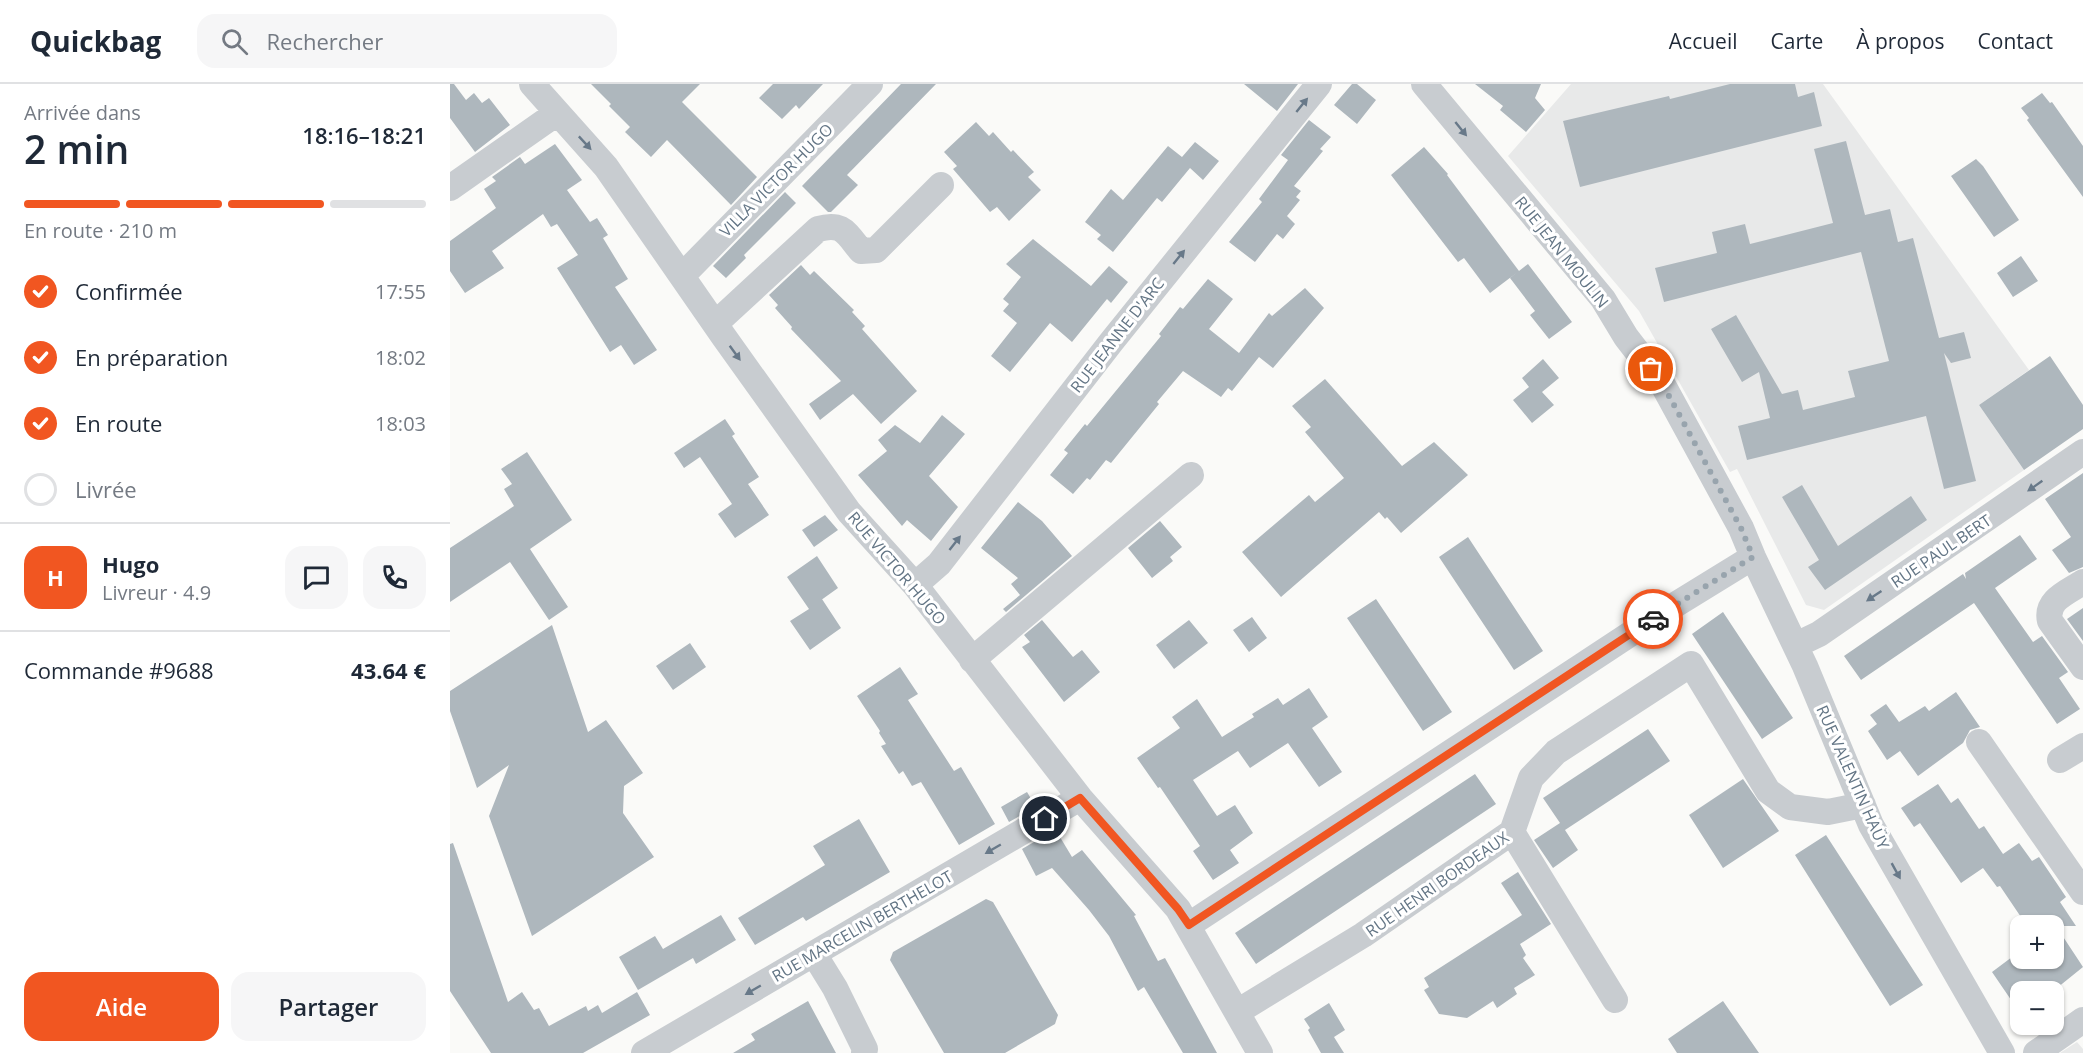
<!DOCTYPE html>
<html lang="fr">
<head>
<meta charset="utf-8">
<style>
	:root { --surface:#fff; --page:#f6f6f7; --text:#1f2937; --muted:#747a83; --line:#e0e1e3; --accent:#f15621 }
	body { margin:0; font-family:"Open Sans",sans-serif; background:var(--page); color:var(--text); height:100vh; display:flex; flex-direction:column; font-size:22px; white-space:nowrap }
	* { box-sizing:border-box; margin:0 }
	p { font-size:20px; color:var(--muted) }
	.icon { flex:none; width:33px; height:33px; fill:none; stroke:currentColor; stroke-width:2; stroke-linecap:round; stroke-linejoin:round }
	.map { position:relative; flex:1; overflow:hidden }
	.sheet { display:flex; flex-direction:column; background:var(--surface); width:450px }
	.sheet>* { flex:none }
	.controls { position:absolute; left:1560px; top:831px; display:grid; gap:12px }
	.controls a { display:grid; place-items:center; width:54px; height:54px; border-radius:12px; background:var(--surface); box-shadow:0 2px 4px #0004; font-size:30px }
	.pin { position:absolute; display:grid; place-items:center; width:51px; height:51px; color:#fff; margin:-26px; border:3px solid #fff; border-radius:50%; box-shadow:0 2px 6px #0007 }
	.courier { position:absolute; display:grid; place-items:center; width:60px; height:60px; margin:-30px; border:4px solid #f15621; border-radius:50%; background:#fff; color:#222; box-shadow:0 2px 8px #0007 }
	.head em { font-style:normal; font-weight:600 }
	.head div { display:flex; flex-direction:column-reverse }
	.head { display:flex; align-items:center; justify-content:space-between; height:102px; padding:0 24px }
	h1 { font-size:39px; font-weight:600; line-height:45px }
	.bar { display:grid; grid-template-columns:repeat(4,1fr); gap:9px 6px; align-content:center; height:72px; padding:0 24px }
	.bar i { height:8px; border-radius:4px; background:var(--line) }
	.bar .active { background:var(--accent) }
	.bar p { grid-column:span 4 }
	.line { display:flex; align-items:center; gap:15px; padding:0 24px; border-top:2px solid var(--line) }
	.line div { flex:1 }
	.round { display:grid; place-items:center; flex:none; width:63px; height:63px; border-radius:18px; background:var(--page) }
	ol { padding:0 24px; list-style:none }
	li { display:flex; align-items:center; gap:18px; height:66px }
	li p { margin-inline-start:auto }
	li .icon { padding:6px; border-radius:50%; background:var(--accent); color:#fff; stroke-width:4 }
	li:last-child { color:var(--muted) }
	li i { width:33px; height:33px; border:3px solid var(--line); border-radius:50% }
	.cta { display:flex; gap:12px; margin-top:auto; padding:12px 24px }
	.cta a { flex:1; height:69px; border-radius:18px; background:var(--accent); color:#fff; font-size:24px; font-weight:600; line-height:69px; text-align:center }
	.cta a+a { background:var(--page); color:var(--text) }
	header { display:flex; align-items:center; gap:36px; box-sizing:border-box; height:84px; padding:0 30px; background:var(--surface); border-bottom:2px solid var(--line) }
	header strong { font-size:28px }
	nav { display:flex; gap:33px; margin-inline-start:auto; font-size:21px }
	.search { width:420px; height:54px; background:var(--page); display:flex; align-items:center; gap:15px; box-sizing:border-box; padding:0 21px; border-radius:18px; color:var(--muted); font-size:22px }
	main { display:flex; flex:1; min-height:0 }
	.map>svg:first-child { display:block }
	.built { fill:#e8e9e9 }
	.building { fill:#aeb7bd }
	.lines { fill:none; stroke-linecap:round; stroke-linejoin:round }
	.minor { stroke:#c8ccd0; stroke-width:26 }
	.oneway { fill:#687989 }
	.done { stroke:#98a4ad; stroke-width:6; stroke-dasharray:0 10.8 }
	.route { stroke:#f15621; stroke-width:8 }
	.labels { text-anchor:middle; stroke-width:6; stroke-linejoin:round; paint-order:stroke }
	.street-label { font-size:16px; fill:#637585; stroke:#fff }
</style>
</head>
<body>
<header>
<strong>Quickbag</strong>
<div class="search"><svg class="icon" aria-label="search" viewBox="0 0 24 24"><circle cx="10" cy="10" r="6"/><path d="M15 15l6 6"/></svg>Rechercher</div>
<nav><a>Accueil</a><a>Carte</a><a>À propos</a><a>Contact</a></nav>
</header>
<main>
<section class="sheet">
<div class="head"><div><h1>2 min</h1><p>Arrivée dans</p></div><em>18:16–18:21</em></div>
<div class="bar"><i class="active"></i><i class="active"></i><i class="active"></i><i></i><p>En route · 210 m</p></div>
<ol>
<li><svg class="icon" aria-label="check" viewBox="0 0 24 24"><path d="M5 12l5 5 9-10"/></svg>Confirmée<p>17:55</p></li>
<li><svg class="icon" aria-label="check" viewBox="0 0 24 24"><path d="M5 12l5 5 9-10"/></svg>En préparation<p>18:02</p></li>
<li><svg class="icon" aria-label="check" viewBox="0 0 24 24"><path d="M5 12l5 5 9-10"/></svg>En route<p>18:03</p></li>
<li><i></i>Livrée</li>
</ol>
<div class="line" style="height:108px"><b class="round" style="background:var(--accent);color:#fff">H</b><div><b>Hugo</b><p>Livreur · 4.9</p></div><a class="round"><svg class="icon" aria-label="chat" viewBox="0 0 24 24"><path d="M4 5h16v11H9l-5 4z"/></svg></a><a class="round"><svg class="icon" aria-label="phone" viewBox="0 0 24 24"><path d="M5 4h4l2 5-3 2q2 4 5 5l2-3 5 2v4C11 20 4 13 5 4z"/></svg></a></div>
<div class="line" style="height:78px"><div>Commande #9688</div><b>43.64 €</b></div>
<div class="cta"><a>Aide</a><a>Partager</a></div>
</section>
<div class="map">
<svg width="1633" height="969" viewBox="0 0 1633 969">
	<rect width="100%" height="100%" fill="#fafaf8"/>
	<!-- built -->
	<path class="built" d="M 1121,0 L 1373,0 L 1579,286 L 1529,321 L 1574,386 L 1374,526 L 1356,521 L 1287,385 L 1280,388 L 1189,227 L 1058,72 Z
		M 1627,958 L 1633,965 L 1633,969 L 1610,969 Z"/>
	<!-- building -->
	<path class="building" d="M 0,0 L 4,0 L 16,16 L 24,9 L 32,19 L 39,14 L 60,41 L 25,68 L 0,34 Z
		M 141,0 L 250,0 L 232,18 L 307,93 L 281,121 L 217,56 L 201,73 L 175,48 L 180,43 L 159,22 L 161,20 Z
		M 323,0 L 373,0 L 349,25 L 346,21 L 332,35 L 309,14 Z
		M 451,0 L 486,0 L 397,91 L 408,101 L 381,128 L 378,128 L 352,102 Z
		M 794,0 L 848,0 L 827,27 Z
		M 902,0 L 907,0 L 926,16 L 907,40 L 884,21 Z
		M 1025,0 L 1091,0 L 1085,14 L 1095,26 L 1076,48 L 1050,26 L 1053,22 Z
		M 1280,0 L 1345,0 L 1348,13 L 1364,8 L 1372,42 L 1130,103 L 1113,37 L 1219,12 L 1220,15 Z
		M 1592,9 L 1600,19 L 1602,18 L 1633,62 L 1633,113 L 1577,36 L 1579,34 L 1571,24 Z
		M 859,36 L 881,53 L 870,65 L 873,67 L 844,102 L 851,107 L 846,113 L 850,116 L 837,132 L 845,140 L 833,155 L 827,150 L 805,178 L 779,158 L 812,118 L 809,115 L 838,76 L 831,71 Z
		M 526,38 L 539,52 L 543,48 L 561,68 L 563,66 L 584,88 L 578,93 L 591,106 L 559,137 L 547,123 L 540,128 L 503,85 L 507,82 L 494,68 Z
		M 1396,57 L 1415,131 L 1440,125 L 1448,158 L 1463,154 L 1489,254 L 1514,248 L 1521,274 L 1501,279 L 1494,269 L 1526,397 L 1494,405 L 1476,332 L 1297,376 L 1288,342 L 1320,334 L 1309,288 L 1292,298 L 1261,245 L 1286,231 L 1332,310 L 1348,306 L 1353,326 L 1405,313 L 1398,287 L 1439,277 L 1411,168 L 1214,218 L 1205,184 L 1267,169 L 1262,148 L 1295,140 L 1300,160 L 1383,139 L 1364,65 Z
		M 745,58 L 769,77 L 753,96 L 740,84 L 712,118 L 707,114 L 663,168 L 647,155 L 651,151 L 635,138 L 661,105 L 673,116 L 718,62 L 732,73 Z
		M 105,60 L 132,96 L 117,106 L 140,138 L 147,134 L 158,151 L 153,154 L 178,195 L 165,203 L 207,266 L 184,281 L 171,261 L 160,268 L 107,184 L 128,171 L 107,140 L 101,143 L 93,130 L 42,167 L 54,184 L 15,209 L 0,187 L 0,157 L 46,124 L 34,105 L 46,97 L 42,93 L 70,73 L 75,80 Z
		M 974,63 L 998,90 L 997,91 L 1069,187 L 1040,209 L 1014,174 L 1008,178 L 941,91 Z
		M 1526,75 L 1533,82 L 1569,136 L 1544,153 L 1501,92 Z
		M 335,108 L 346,119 L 294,171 L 296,174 L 276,194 L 263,182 Z
		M 583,155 L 641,202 L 659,182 L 678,198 L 661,219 L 657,215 L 622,258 L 600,239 L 560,288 L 541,272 L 567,239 L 553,227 L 559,220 L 553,215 L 571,193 L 556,180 Z
		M 1571,172 L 1588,197 L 1563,213 L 1547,189 Z
		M 1078,180 L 1122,238 L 1099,255 L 1080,231 L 1085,227 L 1060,194 Z
		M 351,181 L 360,191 L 364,187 L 404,226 L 402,228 L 415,242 L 412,245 L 467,307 L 431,340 L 403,310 L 370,336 L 359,320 L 391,297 L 341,245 L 342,243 L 325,224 L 328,221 L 319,211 Z
		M 758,195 L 783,215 L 759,245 L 789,269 L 819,229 L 822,232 L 855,204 L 874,224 L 823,284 L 809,273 L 782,307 L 778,304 L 771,313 L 733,287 L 707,318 L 709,320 L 661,379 L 656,376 L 640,396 L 637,394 L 623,410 L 600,391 L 618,369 L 614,366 L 635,340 L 637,342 L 711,252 L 709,250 L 730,223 L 733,225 Z
		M 1600,272 L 1633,321 L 1633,345 L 1574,386 L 1529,321 Z
		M 1093,275 L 1109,294 L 1092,308 L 1104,321 L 1082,339 L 1063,316 L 1079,303 L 1072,294 Z
		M 875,295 L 952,382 L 984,358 L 1018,391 L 951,449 L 937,433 L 935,435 L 929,428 L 831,513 L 792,468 L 859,411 L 865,418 L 894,394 L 855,348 L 861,343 L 842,322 Z
		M 492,331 L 515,350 L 479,392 L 508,423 L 481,457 L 457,436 L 452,442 L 408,391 L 437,367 L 428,356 L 445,341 L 470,359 Z
		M 275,335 L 285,350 L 282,352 L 309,393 L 298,400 L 319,431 L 285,454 L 268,430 L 282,420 L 250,373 L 234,384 L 224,369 Z
		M 77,368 L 122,436 L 80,465 L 118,523 L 99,536 L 60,478 L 0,518 L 0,464 L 64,422 L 54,405 L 62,400 L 51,385 Z
		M 1633,389 L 1633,483 L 1619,489 L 1602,466 L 1621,453 L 1595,415 Z
		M 1352,401 L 1388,462 L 1461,412 L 1477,436 L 1375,506 L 1358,483 L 1369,476 L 1332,413 Z
		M 568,418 L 592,437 L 622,472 L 556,528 L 553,525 L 570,511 L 561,500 L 568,494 L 531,464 Z
		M 375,431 L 388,446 L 364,463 L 352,446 Z
		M 710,437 L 732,463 L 720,473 L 723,477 L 702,494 L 678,464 Z
		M 1570,451 L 1587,475 L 1545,504 L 1583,558 L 1592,552 L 1618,588 L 1609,594 L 1630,625 L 1607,640 L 1524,519 L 1411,596 L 1394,572 L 1513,490 L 1516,495 L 1515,489 Z
		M 1018,453 L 1093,567 L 1064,586 L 989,473 Z
		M 367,472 L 388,504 L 367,519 L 372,515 L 391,544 L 360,566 L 340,537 L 359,525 L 337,493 Z
		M 926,515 L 1002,628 L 973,647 L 897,534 Z
		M 1633,524 L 1633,557 L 1617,535 Z
		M 1273,528 L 1343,634 L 1312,655 L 1242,550 Z
		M 802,533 L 817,554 L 799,568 L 783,546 Z
		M 592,536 L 623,573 L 632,566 L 650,588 L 614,618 L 572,563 L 580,558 L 574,551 Z
		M 739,536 L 758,559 L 724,585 L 706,561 Z
		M 102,541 L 138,648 L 156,636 L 193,689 L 174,702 L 173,729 L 204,773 L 82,852 L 39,732 L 59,681 L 27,704 L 0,627 L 0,607 Z
		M 240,559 L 256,583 L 223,606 L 206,582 Z
		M 450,583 L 468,610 L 458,616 L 504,687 L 511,683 L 545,740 L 509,761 L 471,698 L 462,702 L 453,687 L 449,690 L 431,662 L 436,660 L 429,649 L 430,647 L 407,612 Z
		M 859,604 L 878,633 L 862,644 L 892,688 L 869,703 L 838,659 L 800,684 L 788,667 L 743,696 L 767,732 L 785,721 L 803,749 L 780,766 L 789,779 L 763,796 L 743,767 L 750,762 L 710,703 L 708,704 L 687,674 L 730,644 L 722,633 L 747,615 L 772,653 L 804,633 L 802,630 L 828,614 L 833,621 Z
		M 1506,608 L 1530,643 L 1520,646 L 1513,659 L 1468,692 L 1450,667 L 1437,676 L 1418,647 L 1427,640 L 1420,631 L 1436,620 L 1449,638 L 1475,622 L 1479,627 Z
		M 1198,645 L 1220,677 L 1115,746 L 1128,766 L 1103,784 L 1084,756 L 1110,739 L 1093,714 Z
		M 1025,690 L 1046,720 L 806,880 L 785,849 Z
		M 1293,695 L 1329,747 L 1273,784 L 1239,731 Z
		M 1488,700 L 1501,719 L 1508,714 L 1529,745 L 1534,742 L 1553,770 L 1569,759 L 1582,777 L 1589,773 L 1616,813 L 1610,818 L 1626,842 L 1606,842 L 1633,883 L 1602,908 L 1570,908 L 1570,929 L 1542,888 L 1570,867 L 1570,874 L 1604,874 L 1605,842 L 1577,842 L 1550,802 L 1547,803 L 1533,784 L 1511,799 L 1470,739 L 1464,743 L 1451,724 Z
		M 577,708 L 586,723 L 559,738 L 551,723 Z
		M 409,735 L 440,788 L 356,837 L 353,833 L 305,861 L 288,834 L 375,781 L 363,762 Z
		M 601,748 L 602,751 L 607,748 L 622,773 L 632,766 L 686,831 L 684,832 L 708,877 L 715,874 L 767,969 L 733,969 L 694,903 L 688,907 L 659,852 L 639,826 L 602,784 L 586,792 L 572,765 Z
		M 1376,751 L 1473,901 L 1440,922 L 1345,771 Z
		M 3,759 L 58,918 L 72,908 L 84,926 L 89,924 L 99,942 L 136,922 L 138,927 L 148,921 L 152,929 L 187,908 L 200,931 L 133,969 L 41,969 L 0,907 L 0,760 Z
		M 1068,788 L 1101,840 L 1070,860 L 1076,871 L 1073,874 L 1085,891 L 1064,904 L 1067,910 L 1047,924 L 1043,917 L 1017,934 L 989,930 L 974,906 L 979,903 L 974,894 L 1072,831 L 1051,799 Z
		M 536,815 L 543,818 L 608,931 L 605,940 L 555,969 L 494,969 L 440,876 L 443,868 Z
		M 271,831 L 286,856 L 246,880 L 243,874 L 188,906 L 169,873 L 205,852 L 213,865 Z
		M 358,917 L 386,969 L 283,969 L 305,956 L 301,950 Z
		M 1273,917 L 1309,969 L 1227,969 L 1218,955 Z
		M 879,919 L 895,946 L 884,953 L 894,969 L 871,969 L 858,946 L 860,944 L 854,935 Z"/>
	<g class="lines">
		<!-- minor -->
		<path class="minor" d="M 82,0 L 156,83 L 274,253 L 399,428 L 465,501 L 630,714 L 728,825 L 810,969
			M 974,0 L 1153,215 L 1176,253 L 1213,301 L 1291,444 L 1303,473 L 1355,582 L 1421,741 L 1552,969
			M 0,104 L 107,29
			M 232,192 L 420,0
			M 265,240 L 368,145 C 393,138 396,149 411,167 L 426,166 L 491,101
			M 1633,498 C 1618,508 1595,516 1600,537 L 1633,583
			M 465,501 L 489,480 L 662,257 L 869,0
			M 1346,561 L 1369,550 L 1633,368
			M 522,576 L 741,391
			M 1529,658 L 1633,808
			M 1610,676 L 1633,662
			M 1062,748 L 1165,916
			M 739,841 L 1212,529 L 1303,473
			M 364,870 L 385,904 L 415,965 L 414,969
			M 787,928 L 913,851 L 1062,748 L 1081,694 L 1106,668 L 1241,580 L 1318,707 L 1340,723 L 1378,728 L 1413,721
			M 194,969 L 630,714
			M 1586,969 L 1633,936"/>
	</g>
	<!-- one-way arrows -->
	<defs><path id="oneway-solid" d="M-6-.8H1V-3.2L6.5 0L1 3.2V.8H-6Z" transform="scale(1.5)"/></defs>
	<g class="oneway">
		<use href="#oneway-solid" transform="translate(852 21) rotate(-51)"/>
		<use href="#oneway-solid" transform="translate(1011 45) rotate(51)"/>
		<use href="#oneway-solid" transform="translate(135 59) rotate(47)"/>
		<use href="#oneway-solid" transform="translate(729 173) rotate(-51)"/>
		<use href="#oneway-solid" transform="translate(285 269) rotate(54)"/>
		<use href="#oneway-solid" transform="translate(1585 402) rotate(145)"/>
		<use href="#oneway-solid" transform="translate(505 459) rotate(-52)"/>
		<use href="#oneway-solid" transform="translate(1424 512) rotate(146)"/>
		<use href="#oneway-solid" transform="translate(543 765) rotate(150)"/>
		<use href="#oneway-solid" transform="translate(1446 787) rotate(61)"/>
		<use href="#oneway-solid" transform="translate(303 906) rotate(150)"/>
	</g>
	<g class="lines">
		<!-- done -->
		<path class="done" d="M 1201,285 L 1213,301 L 1291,444 L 1303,473 L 1203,535"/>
		<!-- route -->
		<path class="route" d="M 595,735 L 630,714 L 728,825 L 739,841 L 1203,535"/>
	</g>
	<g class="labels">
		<!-- street labels -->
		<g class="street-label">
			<text transform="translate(326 96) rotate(-45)" y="6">VILLA VICTOR HUGO</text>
			<text transform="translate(1112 168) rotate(51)" y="6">RUE JEAN MOULIN</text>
			<text transform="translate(667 251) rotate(-52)" y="6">RUE JEANNE D'ARC</text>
			<text transform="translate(1491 467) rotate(-34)" y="6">RUE PAUL BERT</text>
			<text transform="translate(447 484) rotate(50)" y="6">RUE VICTOR HUGO</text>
			<text transform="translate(1403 693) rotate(66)" y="6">RUE VALENTIN HAÜY</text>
			<text transform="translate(987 800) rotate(-35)" y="6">RUE HENRI BORDEAUX</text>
			<text transform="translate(412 842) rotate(-30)" y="6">RUE MARCELIN BERTHELOT</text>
		</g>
	</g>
</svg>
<div class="controls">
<a>+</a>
<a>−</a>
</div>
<div class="pin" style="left:1201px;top:285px;background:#ea580c"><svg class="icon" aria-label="bag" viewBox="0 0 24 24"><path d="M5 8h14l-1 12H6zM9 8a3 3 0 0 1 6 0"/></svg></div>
<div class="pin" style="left:595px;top:735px;background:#1f2937"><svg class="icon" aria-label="home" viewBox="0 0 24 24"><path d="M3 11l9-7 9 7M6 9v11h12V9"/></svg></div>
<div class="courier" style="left:1203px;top:535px"><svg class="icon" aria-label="car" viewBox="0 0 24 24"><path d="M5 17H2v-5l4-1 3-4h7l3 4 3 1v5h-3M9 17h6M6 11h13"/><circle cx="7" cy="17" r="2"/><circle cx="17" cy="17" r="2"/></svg></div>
</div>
</main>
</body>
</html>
